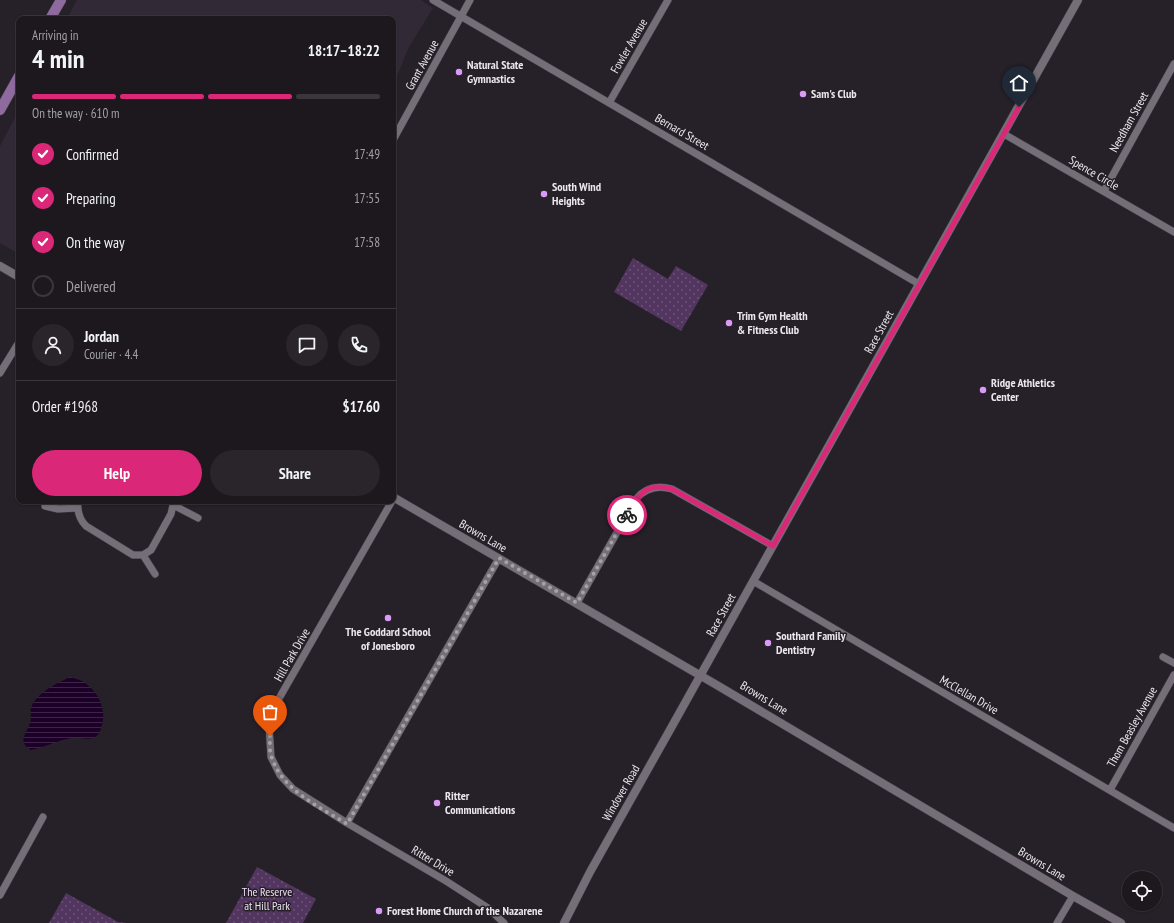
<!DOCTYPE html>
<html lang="en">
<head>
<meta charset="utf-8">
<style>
	:root { --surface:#1c181e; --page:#29252b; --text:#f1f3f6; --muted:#a0a0a4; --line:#3a373c; --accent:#db2777 }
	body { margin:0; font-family:"PT Sans Narrow",sans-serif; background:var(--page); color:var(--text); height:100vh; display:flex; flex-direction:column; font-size:15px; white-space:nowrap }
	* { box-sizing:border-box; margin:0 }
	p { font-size:13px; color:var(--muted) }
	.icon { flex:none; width:22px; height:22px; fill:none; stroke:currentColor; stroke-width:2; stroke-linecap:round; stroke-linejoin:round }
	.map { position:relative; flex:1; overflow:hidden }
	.drawer { position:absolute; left:16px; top:16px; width:380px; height:488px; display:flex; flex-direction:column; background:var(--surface); border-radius:8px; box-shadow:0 1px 3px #0004,0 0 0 1px var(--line) }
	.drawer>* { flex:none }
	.buttons { position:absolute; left:1122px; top:871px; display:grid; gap:8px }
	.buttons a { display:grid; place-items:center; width:40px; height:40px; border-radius:50%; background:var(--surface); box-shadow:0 1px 3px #0004,0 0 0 1px var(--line); font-size:20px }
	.pin { position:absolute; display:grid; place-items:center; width:34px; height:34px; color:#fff; margin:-41px -17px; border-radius:50% 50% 50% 0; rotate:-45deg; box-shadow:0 0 4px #0007 }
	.pin .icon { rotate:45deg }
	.courier { position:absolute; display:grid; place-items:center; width:40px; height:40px; margin:-20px; border:3px solid #db2777; border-radius:50%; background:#fff; color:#222; box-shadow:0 1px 5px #0007 }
	.summary em { font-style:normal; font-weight:600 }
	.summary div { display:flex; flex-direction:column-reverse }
	.summary { display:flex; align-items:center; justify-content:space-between; height:68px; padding:0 16px }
	h1 { font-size:26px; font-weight:600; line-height:30px }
	.bar { display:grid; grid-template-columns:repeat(4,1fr); gap:6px 4px; align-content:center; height:48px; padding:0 16px }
	.bar i { height:5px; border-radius:3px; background:var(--line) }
	.bar .on { background:var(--accent) }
	.bar p { grid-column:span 4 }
	.line { display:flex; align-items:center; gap:10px; padding:0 16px; border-top:1px solid var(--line) }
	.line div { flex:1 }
	.round { display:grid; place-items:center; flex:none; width:42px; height:42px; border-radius:21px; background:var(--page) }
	ol { padding:0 16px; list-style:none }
	li { display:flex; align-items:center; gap:12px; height:44px }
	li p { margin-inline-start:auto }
	li .icon { padding:4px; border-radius:50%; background:var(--accent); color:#fff; stroke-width:4 }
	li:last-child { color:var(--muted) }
	li i { width:22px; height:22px; border:2px solid var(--line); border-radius:50% }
	.button { display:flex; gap:8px; margin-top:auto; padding:8px 16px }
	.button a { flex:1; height:46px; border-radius:24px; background:var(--accent); color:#fff; font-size:16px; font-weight:600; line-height:46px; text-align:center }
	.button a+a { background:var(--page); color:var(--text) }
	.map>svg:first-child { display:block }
	.built { fill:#322936 }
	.park { fill:url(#park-dots) }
	.water { fill:url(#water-rules) }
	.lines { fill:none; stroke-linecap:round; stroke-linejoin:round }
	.minor-casing { stroke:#3f3a41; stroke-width:8 }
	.tertiary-casing { stroke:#3f3a41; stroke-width:9 }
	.primary-casing { stroke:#3f3a41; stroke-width:11 }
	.minor { stroke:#756e78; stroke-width:7 }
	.tertiary { stroke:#756e78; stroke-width:8 }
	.primary { stroke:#8f6a9f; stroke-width:10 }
	.done { stroke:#a5a1a7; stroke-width:4; stroke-dasharray:0 7.2 }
	.route { stroke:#db2777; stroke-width:5 }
	.poi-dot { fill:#da9af6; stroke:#262028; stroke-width:1.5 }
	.labels { text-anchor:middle; stroke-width:3; stroke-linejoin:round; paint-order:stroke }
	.street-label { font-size:12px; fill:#eae6ec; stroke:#262028 }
	.poi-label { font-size:12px; font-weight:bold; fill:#eae6ec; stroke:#262028; text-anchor:start }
	.park-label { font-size:12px; fill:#ecdff2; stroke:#262028 }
</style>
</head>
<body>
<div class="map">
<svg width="1174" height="923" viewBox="0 0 1174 923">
	<defs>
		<pattern id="park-dots" width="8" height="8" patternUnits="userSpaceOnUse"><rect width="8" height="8" fill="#533660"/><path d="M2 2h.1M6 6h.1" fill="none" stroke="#6c5377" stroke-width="1.8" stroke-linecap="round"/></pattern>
		<pattern id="water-rules" width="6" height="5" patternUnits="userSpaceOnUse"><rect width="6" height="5" fill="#1c0028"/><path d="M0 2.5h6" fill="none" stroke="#3d2547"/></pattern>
	</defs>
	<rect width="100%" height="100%" fill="#262028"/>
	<!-- built -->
	<path class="built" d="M 77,0 L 421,0 L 433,8 L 409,47 L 397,76 L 393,89 L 393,19 L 67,19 Z
		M 19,110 L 19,254 L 0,243 L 0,146 Z"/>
	<!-- park -->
	<path class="park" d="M 633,258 L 668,279 L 676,266 L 708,285 L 681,331 L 614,292 Z
		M 257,867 L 316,899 L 303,923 L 226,923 Z
		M 66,893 L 118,922 L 127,923 L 49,923 Z"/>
	<!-- water -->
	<path class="water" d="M 70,677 C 73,678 78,679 82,681 C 98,690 108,711 101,728 C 100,732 98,736 94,738 C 87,740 79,737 72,738 C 58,740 45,747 31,750 C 17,741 26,735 30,723 C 32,719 30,713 31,708 C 37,692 56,684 70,677 Z"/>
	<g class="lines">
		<defs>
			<path id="minor" d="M 433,0 L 919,284
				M 609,103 L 668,0
				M 1004,134 L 1174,232
				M 393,140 L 470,0
				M 1104,191 L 1174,64
				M 0,373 L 19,342
				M 78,501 C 77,511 79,519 86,526 L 133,555 L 143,555 L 151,550 L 171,514 L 174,501
				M 392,501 L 273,709 L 269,725 L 271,757 L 280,775 L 293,789 L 347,823 L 446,881 L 488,908 L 504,923
				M 173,505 L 198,518
				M 45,506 L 58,509 L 78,508
				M 143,555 L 155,574
				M 753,581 L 1174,828
				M 577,603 L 636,499 C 646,487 658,485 672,489 L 773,546
				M 1163,657 L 1174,663
				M 1110,790 L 1174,675
				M 347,823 L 499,558
				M 0,895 L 43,817
				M 1057,923 L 1073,896"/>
			<path id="tertiary" d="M 0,266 L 19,277
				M 393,497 L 715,684 L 1073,896 L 1121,923
				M 564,923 L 590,872 L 671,728 L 1078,0"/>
			<path id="primary" d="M 50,19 L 61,0
				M 0,110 L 19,76"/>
		</defs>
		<!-- minor casing -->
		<use href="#minor" class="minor-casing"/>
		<!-- tertiary casing -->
		<use href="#tertiary" class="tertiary-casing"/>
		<!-- primary casing -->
		<use href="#primary" class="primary-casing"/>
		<!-- minor -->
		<use href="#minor" class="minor"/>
		<!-- tertiary -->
		<use href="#tertiary" class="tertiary"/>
		<!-- primary -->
		<use href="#primary" class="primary"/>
	</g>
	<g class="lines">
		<!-- done -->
		<path class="done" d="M 270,736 C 270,743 269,752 272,758 C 283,791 320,807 347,824 L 499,558 L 577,603 L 627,515"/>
		<!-- route -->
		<path class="route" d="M 627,515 C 639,494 646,482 672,489 L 773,546 L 1019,107"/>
	</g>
	<!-- markers -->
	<g class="poi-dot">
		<circle cx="459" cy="72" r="4"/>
		<circle cx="803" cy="94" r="4"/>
		<circle cx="544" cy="194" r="4"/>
		<circle cx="729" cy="323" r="4"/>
		<circle cx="983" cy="390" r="4"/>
		<circle cx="388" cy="618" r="4"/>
		<circle cx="768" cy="643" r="4"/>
		<circle cx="437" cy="803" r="4"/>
		<circle cx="379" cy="911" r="4"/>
	</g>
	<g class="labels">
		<!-- street labels -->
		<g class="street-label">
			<text transform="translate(629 46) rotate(-60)" y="4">Fowler Avenue</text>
			<text transform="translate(422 65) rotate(-61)" y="4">Grant Avenue</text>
			<text transform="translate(1129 122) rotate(-61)" y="4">Needham Street</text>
			<text transform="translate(682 132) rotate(30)" y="4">Bernard Street</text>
			<text transform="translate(1094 173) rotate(30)" y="4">Spence Circle</text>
			<text transform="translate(879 332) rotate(-61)" y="4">Race Street</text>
			<text transform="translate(483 536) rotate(30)" y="4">Browns Lane</text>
			<text transform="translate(721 615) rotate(-61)" y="4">Race Street</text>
			<text transform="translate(292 655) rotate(-60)" y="4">Hill Park Drive</text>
			<text transform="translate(969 695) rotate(30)" y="4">McClellan Drive</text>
			<text transform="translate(764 698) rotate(31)" y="4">Browns Lane</text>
			<text transform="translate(1132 727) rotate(-61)" y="4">Thom Beasley Avenue</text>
			<text transform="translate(621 793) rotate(-60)" y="4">Windover Road</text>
			<text transform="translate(433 861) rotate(31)" y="4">Ritter Drive</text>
			<text transform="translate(1042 864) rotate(31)" y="4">Browns Lane</text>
		</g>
		<!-- poi labels -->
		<g class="poi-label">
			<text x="467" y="69">Natural State<tspan x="467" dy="14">Gymnastics</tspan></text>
			<text x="811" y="98">Sam's Club</text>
			<text x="552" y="191">South Wind<tspan x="552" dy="14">Heights</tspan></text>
			<text x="737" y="320">Trim Gym Health<tspan x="737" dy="14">&amp; Fitness Club</tspan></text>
			<text x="991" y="387">Ridge Athletics<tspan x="991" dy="14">Center</tspan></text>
			<text x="388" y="636" text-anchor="middle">The Goddard School<tspan x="388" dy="14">of Jonesboro</tspan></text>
			<text x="776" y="640">Southard Family<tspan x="776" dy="14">Dentistry</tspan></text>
			<text x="445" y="800">Ritter<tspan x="445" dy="14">Communications</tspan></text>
			<text x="387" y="915">Forest Home Church of the Nazarene</text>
		</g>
		<!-- park labels -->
		<g class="park-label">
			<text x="267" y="896">The Reserve<tspan x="267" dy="14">at Hill Park</tspan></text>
		</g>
	</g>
</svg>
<div class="buttons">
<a><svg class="icon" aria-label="locate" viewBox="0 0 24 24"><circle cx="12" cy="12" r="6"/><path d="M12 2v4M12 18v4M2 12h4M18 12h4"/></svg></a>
</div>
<div class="pin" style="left:270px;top:736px;background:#ea580c"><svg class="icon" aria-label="bag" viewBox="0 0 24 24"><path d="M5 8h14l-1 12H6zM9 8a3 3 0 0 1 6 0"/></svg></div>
<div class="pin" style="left:1019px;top:107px;background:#1f2937"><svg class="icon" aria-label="home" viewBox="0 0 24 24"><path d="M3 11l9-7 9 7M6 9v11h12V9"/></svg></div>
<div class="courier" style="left:627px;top:515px"><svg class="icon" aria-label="bike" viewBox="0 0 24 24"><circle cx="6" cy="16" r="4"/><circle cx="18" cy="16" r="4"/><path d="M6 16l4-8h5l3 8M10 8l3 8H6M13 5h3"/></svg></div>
<section class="drawer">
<div class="summary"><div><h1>4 min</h1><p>Arriving in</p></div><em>18:17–18:22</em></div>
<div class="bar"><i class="on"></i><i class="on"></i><i class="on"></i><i></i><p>On the way · 610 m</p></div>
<ol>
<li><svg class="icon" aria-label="check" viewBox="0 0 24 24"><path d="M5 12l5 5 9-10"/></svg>Confirmed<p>17:49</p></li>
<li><svg class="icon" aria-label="check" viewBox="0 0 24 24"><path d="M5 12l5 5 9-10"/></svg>Preparing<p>17:55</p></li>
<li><svg class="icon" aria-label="check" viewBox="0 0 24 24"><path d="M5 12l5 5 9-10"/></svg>On the way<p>17:58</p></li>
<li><i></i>Delivered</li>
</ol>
<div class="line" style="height:72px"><a class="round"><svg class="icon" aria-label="person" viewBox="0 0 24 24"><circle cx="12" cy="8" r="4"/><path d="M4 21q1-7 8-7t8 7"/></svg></a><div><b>Jordan</b><p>Courier · 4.4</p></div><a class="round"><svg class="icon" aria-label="chat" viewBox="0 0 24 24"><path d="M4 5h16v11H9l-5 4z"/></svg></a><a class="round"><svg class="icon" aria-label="phone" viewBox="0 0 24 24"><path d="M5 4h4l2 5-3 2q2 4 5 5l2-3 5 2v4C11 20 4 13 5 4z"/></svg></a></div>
<div class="line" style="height:52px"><div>Order #1968</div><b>$17.60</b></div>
<div class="button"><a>Help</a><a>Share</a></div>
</section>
</div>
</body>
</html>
